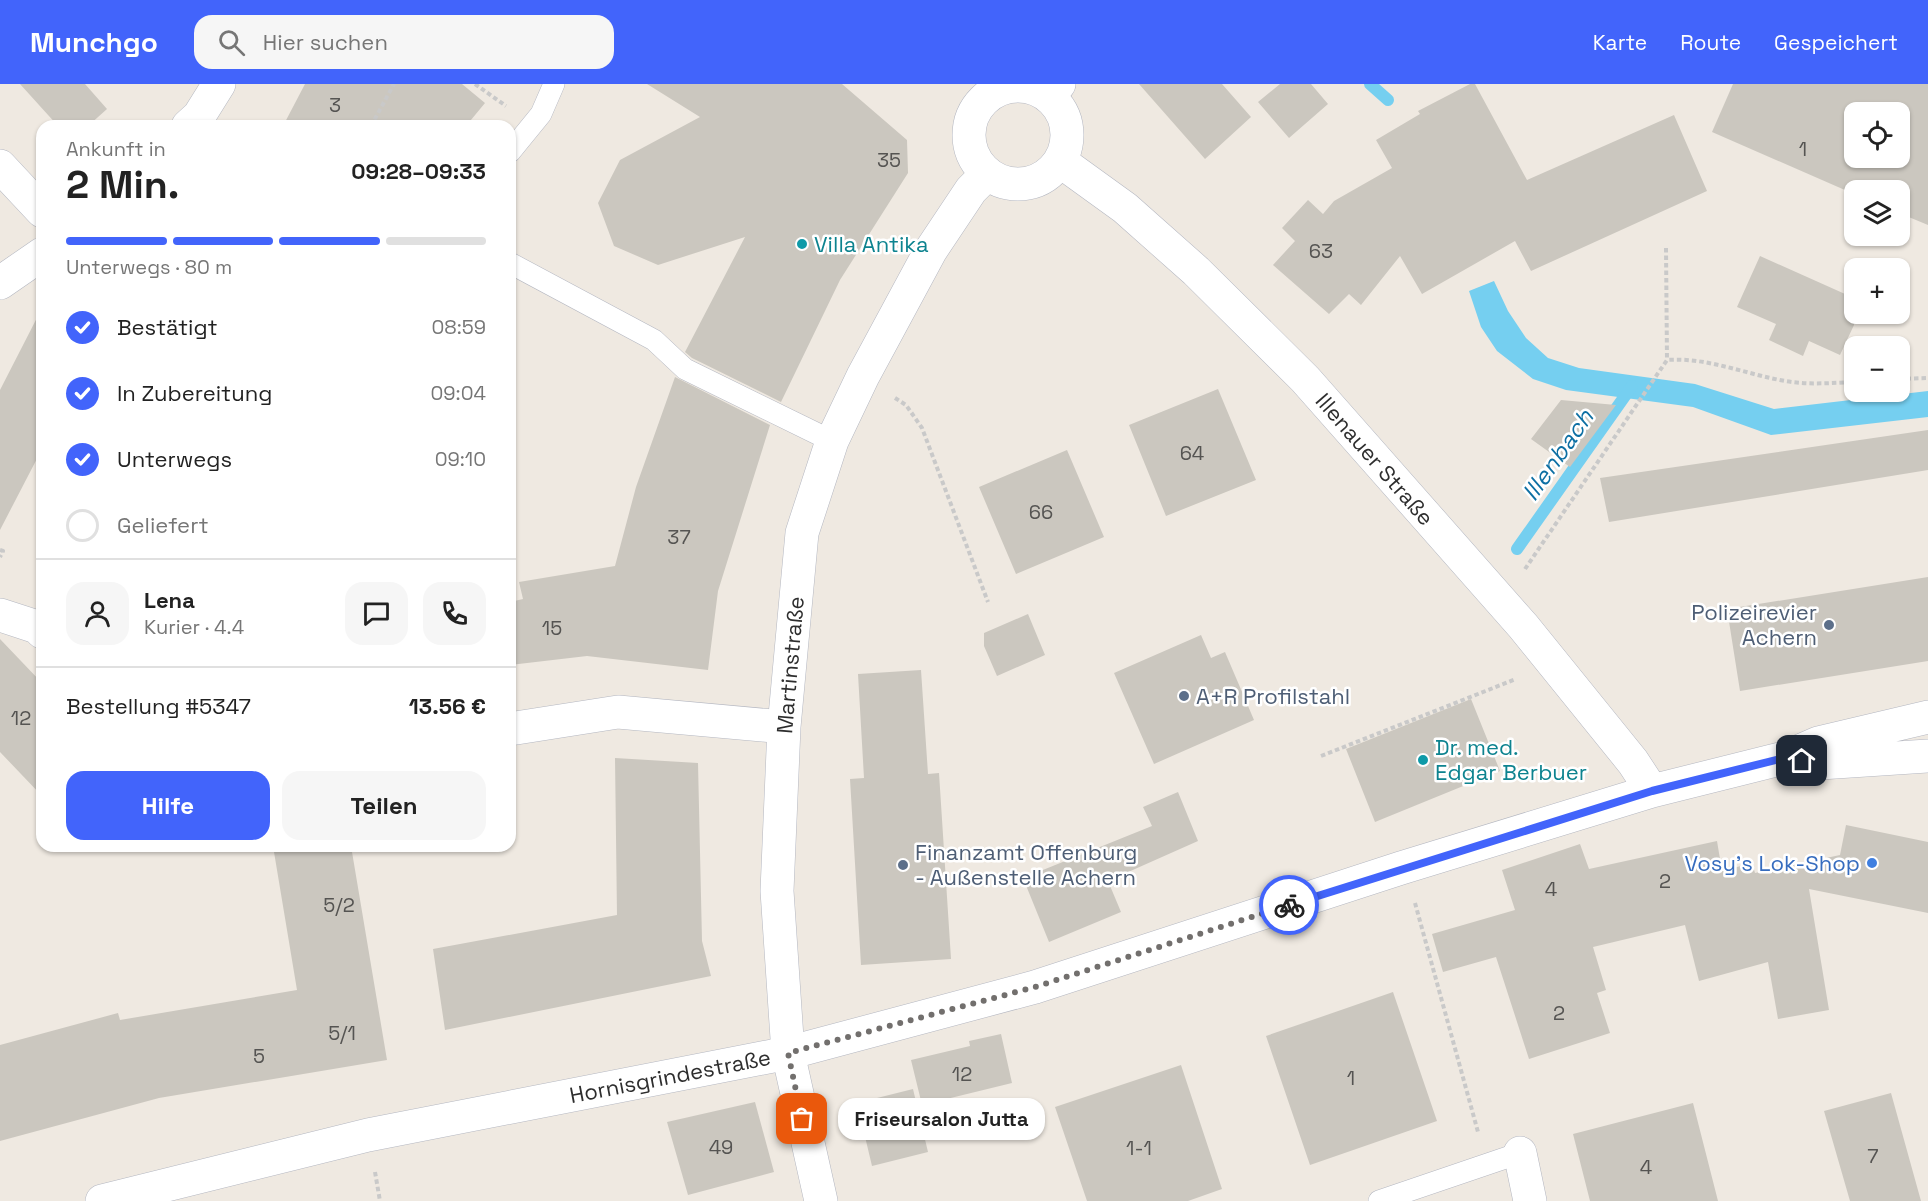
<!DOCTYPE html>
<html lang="de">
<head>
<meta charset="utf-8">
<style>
	:root { --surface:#fff; --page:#f6f6f6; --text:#222; --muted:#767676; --line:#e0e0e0; --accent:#4264fb }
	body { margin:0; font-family:"Space Grotesk",sans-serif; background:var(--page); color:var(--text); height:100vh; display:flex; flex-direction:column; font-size:22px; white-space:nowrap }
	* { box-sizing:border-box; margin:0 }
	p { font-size:20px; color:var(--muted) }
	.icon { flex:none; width:33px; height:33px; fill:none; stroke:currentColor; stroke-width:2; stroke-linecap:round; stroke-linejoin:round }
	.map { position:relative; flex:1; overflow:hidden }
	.details { position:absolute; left:36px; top:36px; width:480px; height:732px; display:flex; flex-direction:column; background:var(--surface); border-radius:18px; box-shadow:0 2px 4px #0004 }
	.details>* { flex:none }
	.buttons { position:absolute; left:1844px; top:18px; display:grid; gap:12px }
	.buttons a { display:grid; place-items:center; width:66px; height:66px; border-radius:12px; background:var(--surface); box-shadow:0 2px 4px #0004; font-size:30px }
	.pin { position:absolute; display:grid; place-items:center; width:51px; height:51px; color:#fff; margin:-26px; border-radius:12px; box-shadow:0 3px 9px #0006 }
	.courier { position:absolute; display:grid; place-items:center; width:60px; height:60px; margin:-30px; border:4px solid #4264fb; border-radius:50%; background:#fff; color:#222; box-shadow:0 2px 8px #0007 }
	.bubble { position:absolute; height:42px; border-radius:18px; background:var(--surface); box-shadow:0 2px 4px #0004; font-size:20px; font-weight:700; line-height:42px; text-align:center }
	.head em { font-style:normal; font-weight:700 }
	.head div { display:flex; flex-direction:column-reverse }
	.head { display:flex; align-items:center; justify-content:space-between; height:102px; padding:0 30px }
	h1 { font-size:39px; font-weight:700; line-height:45px }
	.bar { display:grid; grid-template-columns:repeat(4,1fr); gap:9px 6px; align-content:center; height:72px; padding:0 30px }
	.bar i { height:8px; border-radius:4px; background:var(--line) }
	.bar .current { background:var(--accent) }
	.bar p { grid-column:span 4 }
	.line { display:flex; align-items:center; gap:15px; padding:0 30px; border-top:2px solid var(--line) }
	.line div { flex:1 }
	.round { display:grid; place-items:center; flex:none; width:63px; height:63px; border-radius:18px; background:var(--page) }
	ol { padding:0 30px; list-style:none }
	li { display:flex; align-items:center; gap:18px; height:66px }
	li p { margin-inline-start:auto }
	li .icon { padding:6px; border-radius:50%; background:var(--accent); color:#fff; stroke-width:4 }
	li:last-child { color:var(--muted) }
	li i { width:33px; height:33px; border:3px solid var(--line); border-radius:50% }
	.action { display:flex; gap:12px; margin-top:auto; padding:12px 30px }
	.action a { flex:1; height:69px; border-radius:18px; background:var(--accent); color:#fff; font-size:24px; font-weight:700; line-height:69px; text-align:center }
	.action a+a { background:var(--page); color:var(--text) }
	header { display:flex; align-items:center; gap:36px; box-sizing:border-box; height:84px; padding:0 30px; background:var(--accent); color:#fff }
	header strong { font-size:28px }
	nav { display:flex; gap:33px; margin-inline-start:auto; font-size:21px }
	.search { width:420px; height:54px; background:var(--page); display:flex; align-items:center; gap:15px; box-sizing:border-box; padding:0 21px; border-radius:18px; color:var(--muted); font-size:22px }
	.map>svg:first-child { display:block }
	.water { fill:#75cff0 }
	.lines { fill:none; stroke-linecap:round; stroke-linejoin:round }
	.stream { stroke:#75cff0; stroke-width:12 }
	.building { fill:#cbc7bf; fill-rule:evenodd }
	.lane-casing { stroke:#b4b7c1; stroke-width:22 }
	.street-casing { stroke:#b4b7c1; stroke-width:34 }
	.secondary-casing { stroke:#b4b7c1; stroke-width:34 }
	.path { stroke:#c9c9c9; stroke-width:4; stroke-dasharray:4.5 3; stroke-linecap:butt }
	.lane { stroke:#fff; stroke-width:21 }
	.street { stroke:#fff; stroke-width:33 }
	.secondary { stroke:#fff; stroke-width:33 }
	.done { stroke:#726f6d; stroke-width:6; stroke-dasharray:0 10.8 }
	.route { stroke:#4264fb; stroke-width:8 }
	.culture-dot { fill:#0f9aa8; stroke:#fff; stroke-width:2 }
	.service-dot { fill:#5c6f8a; stroke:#fff; stroke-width:2 }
	.shop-dot { fill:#3f7fe0; stroke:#fff; stroke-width:2 }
	.labels { text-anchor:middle; stroke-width:5; stroke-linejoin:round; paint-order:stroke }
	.number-label { font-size:20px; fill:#555452 }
	.culture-label { font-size:22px; fill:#0d838f; stroke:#fff; text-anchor:start }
	.street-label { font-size:22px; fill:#2e2e2e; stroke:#fff }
	.service-label { font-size:22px; fill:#4e5e75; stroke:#fff; text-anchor:start }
	.shop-label { font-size:22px; fill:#366cbe; stroke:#fff; text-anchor:end }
	.water-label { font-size:24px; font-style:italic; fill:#0d6fa3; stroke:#fff }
</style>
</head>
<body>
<header>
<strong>Munchgo</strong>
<div class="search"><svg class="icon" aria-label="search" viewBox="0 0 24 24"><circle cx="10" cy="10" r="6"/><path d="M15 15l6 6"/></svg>Hier suchen</div>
<nav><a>Karte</a><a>Route</a><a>Gespeichert</a></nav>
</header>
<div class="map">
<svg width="1928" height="1117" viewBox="0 0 1928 1117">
	<rect width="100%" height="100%" fill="#efe9e1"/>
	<!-- water -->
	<path class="water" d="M 1494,197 L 1508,227 L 1526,254 L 1548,274 L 1579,284 L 1695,300 L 1774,325 L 1928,307 L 1928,333 L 1771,351 L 1693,323 L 1566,306 L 1533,295 L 1497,267 L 1481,243 L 1469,207 Z"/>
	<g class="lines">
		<!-- stream -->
		<path class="stream" d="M 1370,0 L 1388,16
			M 1517,465 L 1632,302"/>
	</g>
	<!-- building -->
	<path class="building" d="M 20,0 L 85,0 L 107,25 L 88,42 L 58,42 Z
		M 305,0 L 462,0 L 485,19 L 466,42 L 283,42 Z
		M 647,0 L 842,0 L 907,56 L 908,89 L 840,196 L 781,318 L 692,274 L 685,268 L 745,153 L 658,181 L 614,162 L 598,119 L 620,76 L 700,33 Z
		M 1139,0 L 1222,0 L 1251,33 L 1205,75 Z
		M 1280,0 L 1311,0 L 1328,20 L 1289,54 L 1258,18 Z
		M 1470,0 L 1475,0 L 1527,96 L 1674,31 L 1707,107 L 1531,187 L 1515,157 L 1422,210 L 1400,172 L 1361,221 L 1349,210 L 1329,230 L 1273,181 L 1295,157 L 1282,144 L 1308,116 L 1323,130 L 1334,117 L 1392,84 L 1376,56 L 1420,30 L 1418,27 Z
		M 1733,0 L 1928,0 L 1928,141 L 1899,129 L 1899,106 L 1854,106 L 1854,110 L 1712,48 ZM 1854,28 L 1899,28 L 1899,74 L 1854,74 Z
		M 1760,172 L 1854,214 L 1854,241 L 1840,271 L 1809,257 L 1803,272 L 1769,256 L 1776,240 L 1737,223 Z
		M 42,224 L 42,365 L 0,446 L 0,306 Z
		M 675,293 L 770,341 L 718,507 L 708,586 L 587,572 L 510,581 L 510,518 L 523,515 L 519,498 L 615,482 L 636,403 Z
		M 1218,305 L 1256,396 L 1166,432 L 1129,341 Z
		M 1561,316 L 1616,321 L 1570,383 L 1531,355 Z
		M 1928,346 L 1928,386 L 1609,438 L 1600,394 Z
		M 1067,366 L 1104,453 L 1016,490 L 979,403 Z
		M 1928,493 L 1928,577 L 1740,607 L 1727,525 Z
		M 1028,530 L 1045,571 L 997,592 L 984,562 L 984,549 Z
		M 1201,551 L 1211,574 L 1225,568 L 1254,636 L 1154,680 L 1114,589 Z
		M 0,555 L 42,599 L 42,712 L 0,668 Z
		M 921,586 L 928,690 L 939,689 L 951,875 L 861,881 L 850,695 L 864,694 L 858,590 Z
		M 1471,615 L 1500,687 L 1375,738 L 1346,665 Z
		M 615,674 L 698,679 L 702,857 L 711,892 L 445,946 L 433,865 L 617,831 Z
		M 1178,708 L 1198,757 L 1108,797 L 1121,828 L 1049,858 L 1023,794 L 1152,742 L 1143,723 Z
		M 1846,741 L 1928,758 L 1928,829 L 1809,805 L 1829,926 L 1778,935 L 1768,878 L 1699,897 L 1685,841 L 1593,863 L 1606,906 L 1597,909 L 1610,949 L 1529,975 L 1496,873 L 1443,888 L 1432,850 L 1515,826 L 1502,786 L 1580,760 L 1589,785 L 1717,757 L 1722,787 L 1752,779 L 1755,789 L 1840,771 Z
		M 273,762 L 351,762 L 387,976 L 159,1014 L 0,1057 L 0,961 L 118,929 L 120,936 L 297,906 Z
		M 1393,908 L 1437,1037 L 1310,1081 L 1266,952 Z
		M 1001,950 L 1012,999 L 922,1021 L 911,976 L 970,962 L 969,957 Z
		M 1181,981 L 1222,1105 L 1188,1117 L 1087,1117 L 1055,1023 Z
		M 913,1005 L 928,1068 L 872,1082 L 857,1019 Z
		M 1891,1009 L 1921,1117 L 1850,1117 L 1824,1027 Z
		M 755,1018 L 774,1088 L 688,1111 L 667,1038 Z
		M 1693,1019 L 1718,1117 L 1590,1117 L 1573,1050 Z"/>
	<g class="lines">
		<defs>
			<path id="lane" d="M 510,68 L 541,30 L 554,0
				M 510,179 L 654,256 L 685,285 L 832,357
				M 1379,1117 L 1520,1069"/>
			<path id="street" d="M 1049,12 L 1059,0
				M 188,42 L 199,32 L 219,0
				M 0,82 L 42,127
				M 0,199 L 42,170
				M 0,531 L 37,543 L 42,548
				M 510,645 L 618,628 L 784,643
				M 1520,1069 L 1530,1117
				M 821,1117 L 788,969 L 777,807 L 784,643 L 802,449 L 832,357 L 863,292 L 931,166 L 971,106 L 987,90"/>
			<path id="secondary" d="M969 51a49 49 0 1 1 98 0a49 49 0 1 1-98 0Z
				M 1060,77 L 1125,124 L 1196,187 L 1305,295 L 1523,542 L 1633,678 L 1652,707
				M 1791,675 L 1820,679 L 1928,672
				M 102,1117 L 368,1051 L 788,969 L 1035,903 L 1401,784 L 1652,707 L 1784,674 L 1818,659 L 1928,633"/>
		</defs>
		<!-- lane casing -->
		<use href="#lane" class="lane-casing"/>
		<!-- street casing -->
		<use href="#street" class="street-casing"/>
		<!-- secondary casing -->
		<use href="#secondary" class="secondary-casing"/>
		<!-- path -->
		<path class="path" d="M 475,0 L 506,22
			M 371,42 L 394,0
			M 1666,164 L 1667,276
			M 1899,295 L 1928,294
			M 895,314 L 906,321 L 922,344 L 988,518
			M 0,466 L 3,467 L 0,473
			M 1525,485 L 1667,276 C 1707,273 1745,290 1785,297 C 1808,301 1831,299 1854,298
			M 1321,672 L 1516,595
			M 1415,819 L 1478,1048
			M 375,1088 L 380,1117"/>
		<!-- lane -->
		<use href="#lane" class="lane"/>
		<!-- street -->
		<use href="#street" class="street"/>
		<!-- secondary -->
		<use href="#secondary" class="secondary"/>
	</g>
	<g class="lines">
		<!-- done -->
		<path class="done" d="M 802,1035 L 788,969 L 1035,903 L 1289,821"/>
		<!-- route -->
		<path class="route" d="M 1289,821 L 1652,707 L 1784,674 L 1802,677"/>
	</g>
	<!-- markers -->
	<g class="culture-dot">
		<circle cx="802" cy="160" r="6"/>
		<circle cx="1423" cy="676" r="6"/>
	</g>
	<g class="service-dot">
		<circle cx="1829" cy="541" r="6"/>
		<circle cx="1184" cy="612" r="6"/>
		<circle cx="903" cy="781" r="6"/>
	</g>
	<circle class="shop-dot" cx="1872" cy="779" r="6"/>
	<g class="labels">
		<!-- number labels -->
		<g class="number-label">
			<text x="335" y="28">3</text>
			<text x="1803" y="72">1</text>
			<text x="889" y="83">35</text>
			<text x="1321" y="174">63</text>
			<text x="1192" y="376">64</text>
			<text x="1041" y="435">66</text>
			<text x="679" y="460">37</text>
			<text x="552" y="551">15</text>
			<text x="21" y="641">12</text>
			<text x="1665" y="804">2</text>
			<text x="1551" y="812">4</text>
			<text x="339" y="828">5/2</text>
			<text x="1559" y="936">2</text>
			<text x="342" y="956">5/1</text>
			<text x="259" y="979">5</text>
			<text x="962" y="997">12</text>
			<text x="1351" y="1001">1</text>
			<text x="721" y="1070">49</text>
			<text x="1139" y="1071">1-1</text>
			<text x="1873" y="1079">7</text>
			<text x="1646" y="1090">4</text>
		</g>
		<!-- culture labels -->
		<g class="culture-label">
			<text x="814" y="168">Villa Antika</text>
			<text x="1435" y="671">Dr. med.<tspan x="1435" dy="25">Edgar Berbuer</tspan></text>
		</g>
		<!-- street labels -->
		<g class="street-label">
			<text transform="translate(1375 375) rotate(49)" y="8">Illenauer Straße</text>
			<text transform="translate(790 581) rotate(-85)" y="8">Martinstraße</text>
			<text transform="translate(670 992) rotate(-11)" y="8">Hornisgrindestraße</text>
		</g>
		<!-- service labels -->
		<g class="service-label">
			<text x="1817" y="536" text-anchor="end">Polizeirevier<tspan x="1817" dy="25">Achern</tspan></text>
			<text x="1196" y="620">A+R Profilstahl</text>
			<text x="915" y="776">Finanzamt Offenburg<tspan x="915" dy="25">- Außenstelle Achern</tspan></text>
		</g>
		<!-- shop labels -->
		<g class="shop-label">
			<text x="1860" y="787">Vosy's Lok-Shop</text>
		</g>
		<!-- water labels -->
		<g class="water-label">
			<text transform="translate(1558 371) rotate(-55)" y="8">Illenbach</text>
		</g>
	</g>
</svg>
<div class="buttons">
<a><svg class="icon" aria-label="locate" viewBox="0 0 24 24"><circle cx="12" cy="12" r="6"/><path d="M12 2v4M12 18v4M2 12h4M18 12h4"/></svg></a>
<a><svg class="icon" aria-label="layers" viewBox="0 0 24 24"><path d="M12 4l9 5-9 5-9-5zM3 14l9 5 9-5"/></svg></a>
<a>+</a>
<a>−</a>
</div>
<div class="pin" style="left:802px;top:1035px;background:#ea580c"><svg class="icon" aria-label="bag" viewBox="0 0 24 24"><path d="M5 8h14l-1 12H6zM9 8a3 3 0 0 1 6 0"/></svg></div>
<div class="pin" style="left:1802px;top:677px;background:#1f2937"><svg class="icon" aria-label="home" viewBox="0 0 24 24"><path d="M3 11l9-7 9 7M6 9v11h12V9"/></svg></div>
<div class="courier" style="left:1289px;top:821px"><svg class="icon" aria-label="bike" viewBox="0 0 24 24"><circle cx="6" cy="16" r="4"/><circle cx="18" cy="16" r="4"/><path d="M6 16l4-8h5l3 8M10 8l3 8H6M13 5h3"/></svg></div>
<div class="bubble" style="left:838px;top:1014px;width:207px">Friseursalon Jutta</div>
<section class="details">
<div class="head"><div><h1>2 Min.</h1><p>Ankunft in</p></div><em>09:28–09:33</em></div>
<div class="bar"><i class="current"></i><i class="current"></i><i class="current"></i><i></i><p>Unterwegs · 80 m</p></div>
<ol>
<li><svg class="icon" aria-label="check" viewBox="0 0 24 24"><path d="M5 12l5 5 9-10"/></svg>Bestätigt<p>08:59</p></li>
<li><svg class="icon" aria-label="check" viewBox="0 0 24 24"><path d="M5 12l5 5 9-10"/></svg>In Zubereitung<p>09:04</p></li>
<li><svg class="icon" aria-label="check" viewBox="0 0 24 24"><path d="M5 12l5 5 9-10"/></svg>Unterwegs<p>09:10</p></li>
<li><i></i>Geliefert</li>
</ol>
<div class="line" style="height:108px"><a class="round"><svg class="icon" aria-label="person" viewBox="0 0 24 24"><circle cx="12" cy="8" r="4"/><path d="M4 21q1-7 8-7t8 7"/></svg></a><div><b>Lena</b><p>Kurier · 4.4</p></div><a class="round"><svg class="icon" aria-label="chat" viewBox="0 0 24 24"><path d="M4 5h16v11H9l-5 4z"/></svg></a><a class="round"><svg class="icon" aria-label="phone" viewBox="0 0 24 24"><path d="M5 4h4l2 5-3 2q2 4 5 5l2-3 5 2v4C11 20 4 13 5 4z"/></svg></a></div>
<div class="line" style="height:78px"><div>Bestellung #5347</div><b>13.56 €</b></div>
<div class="action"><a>Hilfe</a><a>Teilen</a></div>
</section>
</div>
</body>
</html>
